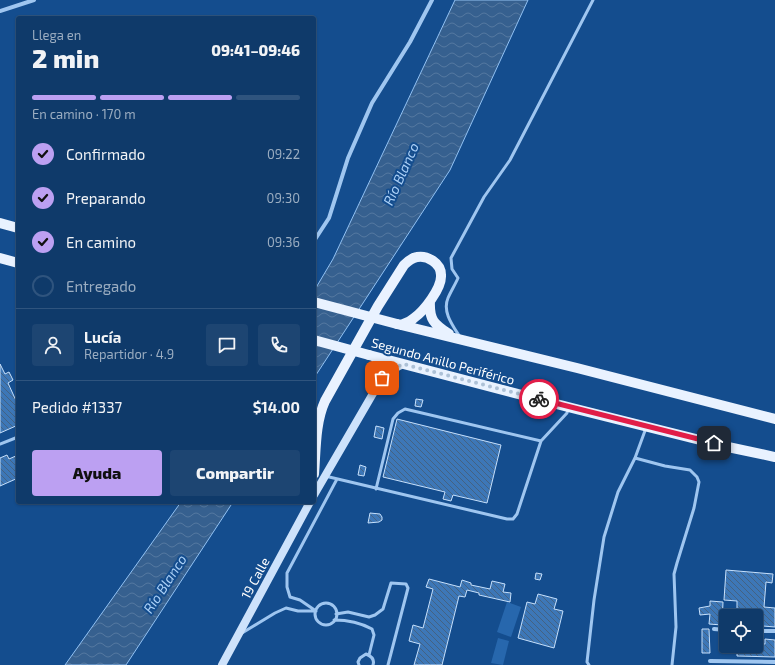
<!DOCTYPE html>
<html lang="es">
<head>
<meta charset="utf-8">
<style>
	:root { --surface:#0f3a6a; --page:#1d4572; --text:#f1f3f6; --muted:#9badc1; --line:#2f547e; --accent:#bca0f2 }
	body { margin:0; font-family:"Exo 2",sans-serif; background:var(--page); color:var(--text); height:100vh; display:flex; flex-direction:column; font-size:15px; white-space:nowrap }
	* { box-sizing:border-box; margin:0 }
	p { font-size:13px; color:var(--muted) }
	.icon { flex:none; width:22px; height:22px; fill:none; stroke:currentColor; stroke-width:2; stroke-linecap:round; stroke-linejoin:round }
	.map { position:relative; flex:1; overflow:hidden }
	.details { position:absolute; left:16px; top:16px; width:300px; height:488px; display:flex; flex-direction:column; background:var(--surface); border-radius:4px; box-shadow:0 1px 3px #0004,0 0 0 1px var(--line) }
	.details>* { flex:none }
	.fabs { position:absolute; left:719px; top:609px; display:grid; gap:8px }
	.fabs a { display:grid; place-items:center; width:44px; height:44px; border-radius:4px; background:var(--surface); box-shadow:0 1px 3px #0004,0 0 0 1px var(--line); font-size:20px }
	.pin { position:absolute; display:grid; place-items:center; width:34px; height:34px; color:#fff; margin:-17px; border-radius:8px; box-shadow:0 2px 6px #0006 }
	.courier { position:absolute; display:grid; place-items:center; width:40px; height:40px; margin:-20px; border:3px solid #e11d48; border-radius:50%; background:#fff; color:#222; box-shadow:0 1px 5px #0007 }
	.overview em { font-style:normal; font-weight:800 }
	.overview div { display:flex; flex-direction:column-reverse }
	.overview { display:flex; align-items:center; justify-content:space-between; height:68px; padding:0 16px }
	h1 { font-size:26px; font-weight:800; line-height:30px }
	.bar { display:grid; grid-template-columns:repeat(4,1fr); gap:6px 4px; align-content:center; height:48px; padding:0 16px }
	.bar i { height:5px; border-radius:3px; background:var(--line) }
	.bar .on { background:var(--accent) }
	.bar p { grid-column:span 4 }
	.line { display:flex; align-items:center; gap:10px; padding:0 16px; border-top:1px solid var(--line) }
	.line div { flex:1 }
	.round { display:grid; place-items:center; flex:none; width:42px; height:42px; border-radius:4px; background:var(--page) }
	ol { padding:0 16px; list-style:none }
	li { display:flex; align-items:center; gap:12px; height:44px }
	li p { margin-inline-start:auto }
	li .icon { padding:4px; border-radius:50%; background:var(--accent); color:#111; stroke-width:4 }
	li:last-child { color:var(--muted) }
	li i { width:22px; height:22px; border:2px solid var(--line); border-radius:50% }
	.button { display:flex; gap:8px; margin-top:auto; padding:8px 16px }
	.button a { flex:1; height:46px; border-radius:4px; background:var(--accent); color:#111; font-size:16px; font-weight:800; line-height:46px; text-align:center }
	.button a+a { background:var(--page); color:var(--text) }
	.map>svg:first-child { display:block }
	.green { fill:#2767ad }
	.water { fill:url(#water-waves); stroke:#91c1f3 }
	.building { fill:url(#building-back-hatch); stroke:#c6e0fc }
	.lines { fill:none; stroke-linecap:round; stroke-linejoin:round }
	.service { stroke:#9fc6f0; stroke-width:3 }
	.minor { stroke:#9fc6f0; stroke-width:4 }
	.secondary { stroke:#cde2fb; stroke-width:8 }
	.primary { stroke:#e9f2ff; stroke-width:10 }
	.primary-bridge { stroke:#e9f2ff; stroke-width:10 }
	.done { stroke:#adc1d7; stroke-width:4; stroke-dasharray:0 7.2 }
	.route { stroke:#e11d48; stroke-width:5 }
	.labels { text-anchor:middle; stroke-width:4; stroke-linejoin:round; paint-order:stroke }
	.street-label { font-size:13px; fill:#fff; stroke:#144d8e }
	.water-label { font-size:14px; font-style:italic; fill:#abd0f7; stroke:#144d8e }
</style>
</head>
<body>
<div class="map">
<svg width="775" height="665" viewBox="0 0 775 665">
	<defs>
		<pattern id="water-waves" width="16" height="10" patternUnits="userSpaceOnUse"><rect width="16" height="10" fill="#36608f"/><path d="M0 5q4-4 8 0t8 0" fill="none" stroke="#5478a0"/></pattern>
		<pattern id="building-back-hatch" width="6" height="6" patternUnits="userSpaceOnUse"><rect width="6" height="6" fill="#3d77b7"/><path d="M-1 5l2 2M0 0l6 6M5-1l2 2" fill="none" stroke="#446282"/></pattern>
	</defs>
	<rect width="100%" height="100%" fill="#144d8e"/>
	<!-- green -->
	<path class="green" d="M 507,602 L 521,607 L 511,637 L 497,632 Z
		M 498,638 L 509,641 L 503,665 L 491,663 Z"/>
	<!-- water -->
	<path class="water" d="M 455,0 L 528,0 L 450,170 L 314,378 L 314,291 L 333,259 Z
		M 181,502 L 233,502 L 126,665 L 65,665 Z"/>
	<!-- building -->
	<path class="building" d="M 0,364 L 5,374 L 9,372 L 13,380 L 8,383 L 18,405 L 18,425 L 0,433 Z
		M 416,399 L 423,400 L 421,407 L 415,406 Z
		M 397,419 L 501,445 L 487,503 L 453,495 L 451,501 L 443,499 L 445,492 L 383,477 Z
		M 376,426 L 384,428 L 382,439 L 374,437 Z
		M 7,455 L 9,459 L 18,455 L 18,478 L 0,486 L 0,458 Z
		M 360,465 L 366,467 L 364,476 L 358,475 Z
		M 370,513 L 380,514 L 382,517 L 382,520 L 379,522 L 368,523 Z
		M 726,570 L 773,574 L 772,583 L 766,582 L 764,607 L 775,608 L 775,627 L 763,626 L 763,623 L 756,623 L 756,616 L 737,616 L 737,601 L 724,600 Z
		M 536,573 L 542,574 L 540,580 L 535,579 Z
		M 429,579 L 460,587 L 462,580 L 471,583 L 471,585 L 490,589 L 492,581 L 505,584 L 503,592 L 511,593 L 510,602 L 479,595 L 479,593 L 467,590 L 465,597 L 459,596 L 442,665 L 414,665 L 420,644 L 409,641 L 413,625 L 423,628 L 433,589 L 426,587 Z
		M 538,594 L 557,599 L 554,609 L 563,611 L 554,648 L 518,638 L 527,602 L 535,604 Z
		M 710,601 L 723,602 L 722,625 L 709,624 L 710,614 L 700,615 L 699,608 L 710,606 Z
		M 702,629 L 709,629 L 710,653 L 702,653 Z
		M 765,639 L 775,640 L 775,657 L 737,656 L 737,646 L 756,646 L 756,644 L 765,644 Z"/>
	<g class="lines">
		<!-- service -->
		<path class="service" d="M 460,337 C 453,326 442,312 448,298 C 451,291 455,285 458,278 L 452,269 L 451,258 L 484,197 L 510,160 L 593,0
			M 0,444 L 18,437
			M 635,458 L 665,466 L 690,470 L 697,477 L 699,482 L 694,508 L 677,563 L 674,574 L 676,627 L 672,665
			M 325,476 L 507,519 L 513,519 L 517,514 L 541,441 L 567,413 L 568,409
			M 376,489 L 393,419 L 398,413 L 405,409 L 541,441
			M315 614a11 11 0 1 1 22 0a11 11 0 1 1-22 0Z
			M 316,611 L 300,600 L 290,597 L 287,587 L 287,573 L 337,479
			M 336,614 L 348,612 L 369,617 L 375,615 L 383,609 L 391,583 L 406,584 L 408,588 L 388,665
			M 334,620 C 347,620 361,623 372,629 L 374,635 L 369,655
			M 242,633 L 275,613 L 286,608 L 298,611 L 316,611
			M 359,665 L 358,662 L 360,658 L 366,654 C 371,656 375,659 373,665
			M 589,665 L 587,662 L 594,600 L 604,537 L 618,492 L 635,458 L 646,428"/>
		<!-- minor -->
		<path class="minor" d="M 0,11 L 34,0
			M 314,241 L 329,218 L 348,158 L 372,103 L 410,42 L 432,0
			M 714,629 L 726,630
			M 756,631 L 775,631
			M 710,661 L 775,662"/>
		<!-- secondary -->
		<path class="secondary" d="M 374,356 L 382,378
			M 314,495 L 382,378 L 390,371 L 403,364
			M 222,665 L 310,502"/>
		<!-- primary -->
		<path class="primary" d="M 0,223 L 18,228
			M 0,258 L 18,263
			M 430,301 C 429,320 434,324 449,334
			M 397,324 L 577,368 L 775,419
			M 369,355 L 568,407 L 728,447 L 775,457
			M 314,474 C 316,450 315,423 325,401 L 378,306 L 404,265 C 407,262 411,258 417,257 C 427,255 441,263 441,275 C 442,288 424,311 414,318 C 410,322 405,323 401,325"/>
		<!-- primary-bridge -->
		<path class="primary-bridge" d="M 314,302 L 397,324
			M 314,340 L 369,355"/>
	</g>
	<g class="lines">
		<!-- done -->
		<path class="done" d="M 382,378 L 390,371 L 403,364 L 539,399"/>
		<!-- route -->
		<path class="route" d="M 539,399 L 714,443"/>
	</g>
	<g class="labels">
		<!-- street labels -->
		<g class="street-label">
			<text transform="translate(443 361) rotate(15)" y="5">Segundo Anillo Periférico</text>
			<text transform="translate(255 578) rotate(-62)" y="5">19 Calle</text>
		</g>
		<!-- water labels -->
		<g class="water-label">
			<text transform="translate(401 174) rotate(-66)" y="5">Río Blanco</text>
			<text transform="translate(165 584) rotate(-57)" y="5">Río Blanco</text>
		</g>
	</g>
</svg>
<div class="fabs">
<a><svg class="icon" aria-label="locate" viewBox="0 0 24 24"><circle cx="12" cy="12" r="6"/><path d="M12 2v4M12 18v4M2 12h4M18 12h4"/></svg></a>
</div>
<div class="pin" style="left:382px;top:378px;background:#ea580c"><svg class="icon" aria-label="bag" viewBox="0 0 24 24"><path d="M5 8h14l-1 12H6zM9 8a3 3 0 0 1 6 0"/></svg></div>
<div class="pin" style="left:714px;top:443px;background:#1f2937"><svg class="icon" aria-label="home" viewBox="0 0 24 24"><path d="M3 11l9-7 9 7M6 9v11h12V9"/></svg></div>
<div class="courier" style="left:539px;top:399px"><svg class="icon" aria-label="bike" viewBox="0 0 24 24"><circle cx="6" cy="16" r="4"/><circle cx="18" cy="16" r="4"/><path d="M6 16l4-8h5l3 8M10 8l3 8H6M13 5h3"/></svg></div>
<section class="details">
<div class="overview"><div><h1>2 min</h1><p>Llega en</p></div><em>09:41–09:46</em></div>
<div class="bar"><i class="on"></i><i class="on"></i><i class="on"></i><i></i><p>En camino · 170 m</p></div>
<ol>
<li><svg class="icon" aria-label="check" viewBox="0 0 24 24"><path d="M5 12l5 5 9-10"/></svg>Confirmado<p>09:22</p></li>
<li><svg class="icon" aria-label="check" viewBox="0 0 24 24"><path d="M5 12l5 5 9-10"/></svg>Preparando<p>09:30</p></li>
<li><svg class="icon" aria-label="check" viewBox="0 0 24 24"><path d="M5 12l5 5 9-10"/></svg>En camino<p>09:36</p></li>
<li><i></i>Entregado</li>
</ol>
<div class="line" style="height:72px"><a class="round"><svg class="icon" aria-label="person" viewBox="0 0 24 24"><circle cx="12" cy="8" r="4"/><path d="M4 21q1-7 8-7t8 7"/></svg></a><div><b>Lucía</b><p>Repartidor · 4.9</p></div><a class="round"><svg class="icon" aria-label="chat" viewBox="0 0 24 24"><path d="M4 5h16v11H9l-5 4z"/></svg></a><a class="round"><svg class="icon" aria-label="phone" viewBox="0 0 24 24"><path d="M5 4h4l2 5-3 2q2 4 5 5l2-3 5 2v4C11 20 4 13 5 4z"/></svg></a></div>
<div class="line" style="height:52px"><div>Pedido #1337</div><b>$14.00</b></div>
<div class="button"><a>Ayuda</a><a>Compartir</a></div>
</section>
</div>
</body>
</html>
